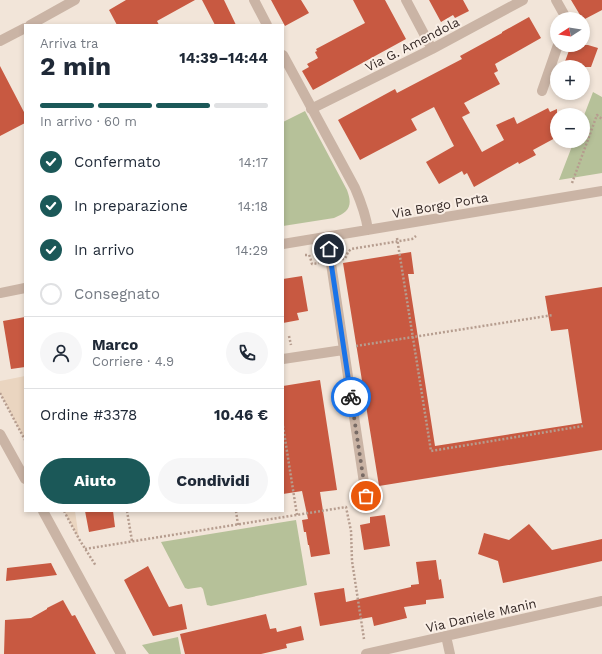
<!DOCTYPE html>
<html lang="it">
<head>
<meta charset="utf-8">
<style>
	:root { --surface:#fff; --page:#f6f6f7; --text:#1f2937; --muted:#747a83; --line:#e0e1e3; --accent:#1b5858 }
	body { margin:0; font-family:"Work Sans",sans-serif; background:var(--page); color:var(--text); height:100vh; display:flex; flex-direction:column; font-size:15px; white-space:nowrap }
	* { box-sizing:border-box; margin:0 }
	p { font-size:13px; color:var(--muted) }
	.icon { flex:none; width:22px; height:22px; fill:none; stroke:currentColor; stroke-width:2; stroke-linecap:round; stroke-linejoin:round }
	.map { position:relative; flex:1; overflow:hidden }
	.drawer { position:absolute; left:24px; top:24px; width:260px; height:488px; display:flex; flex-direction:column; background:var(--surface); border-radius:0px; box-shadow:0 2px 6px #0003 }
	.drawer>* { flex:none }
	.needle { width:26px; rotate:258deg }
	.fabs { position:absolute; left:550px; top:12px; display:grid; gap:8px }
	.fabs a { display:grid; place-items:center; width:40px; height:40px; border-radius:50%; background:var(--surface); box-shadow:0 2px 6px #0003; font-size:20px }
	.pin { position:absolute; display:grid; place-items:center; width:34px; height:34px; color:#fff; margin:-17px; border:2px solid #fff; border-radius:50%; box-shadow:0 1px 4px #0007 }
	.courier { position:absolute; display:grid; place-items:center; width:40px; height:40px; margin:-20px; border:3px solid #1a73e8; border-radius:50%; background:#fff; color:#222; box-shadow:0 1px 5px #0007 }
	.summary em { font-style:normal; font-weight:700 }
	.summary div { display:flex; flex-direction:column-reverse }
	.summary { display:flex; align-items:center; justify-content:space-between; height:68px; padding:0 16px }
	h1 { font-size:26px; font-weight:700; line-height:30px }
	.bar { display:grid; grid-template-columns:repeat(4,1fr); gap:6px 4px; align-content:center; height:48px; padding:0 16px }
	.bar i { height:5px; border-radius:3px; background:var(--line) }
	.bar .current { background:var(--accent) }
	.bar p { grid-column:span 4 }
	.line { display:flex; align-items:center; gap:10px; padding:0 16px; border-top:1px solid var(--line) }
	.line div { flex:1 }
	.round { display:grid; place-items:center; flex:none; width:42px; height:42px; border-radius:21px; background:var(--page) }
	ol { padding:0 16px; list-style:none }
	li { display:flex; align-items:center; gap:12px; height:44px }
	li p { margin-inline-start:auto }
	li .icon { padding:4px; border-radius:50%; background:var(--accent); color:#fff; stroke-width:4 }
	li:last-child { color:var(--muted) }
	li i { width:22px; height:22px; border:2px solid var(--line); border-radius:50% }
	.button { display:flex; gap:8px; margin-top:auto; padding:8px 16px }
	.button a { flex:1; height:46px; border-radius:24px; background:var(--accent); color:#fff; font-size:16px; font-weight:700; line-height:46px; text-align:center }
	.button a+a { background:var(--page); color:var(--text) }
	.map>svg:first-child { display:block }
	.green { fill:#b6c199 }
	.plaza { fill:#ead5c0 }
	.building { fill:#c85941 }
	.lines { fill:none; stroke-linecap:round; stroke-linejoin:round }
	.path { stroke:#b69d8f; stroke-width:2.5; stroke-dasharray:2 2; stroke-linecap:butt }
	.minor { stroke:#cab4a5; stroke-width:10 }
	.done { stroke:#786b65; stroke-width:4; stroke-dasharray:0 7.2 }
	.route { stroke:#1a73e8; stroke-width:5 }
	.labels { text-anchor:middle; stroke-width:4; stroke-linejoin:round; paint-order:stroke }
	.street-label { font-size:13px; fill:#362a27; stroke:#faefe6 }
</style>
</head>
<body>
<div class="map">
<svg width="602" height="654" viewBox="0 0 602 654">
	<rect width="100%" height="100%" fill="#f2e5d9"/>
	<!-- green -->
	<path class="green" d="M 593,92 L 602,97 L 602,173 L 559,180 L 574,141 L 583,141 L 583,118 Z
		M 305,111 L 347,190 C 353,206 349,212 334,218 L 283,226 L 283,122 Z
		M 296,520 L 307,585 L 211,606 L 207,605 L 203,589 L 201,587 L 188,589 L 185,588 L 161,542 Z
		M 178,637 L 181,654 L 149,654 L 142,645 Z"/>
	<!-- plaza -->
	<path class="plaza" d="M 25,376 L 25,440 L 0,393 L 0,381 Z
		M 64,511 L 75,511 L 79,539 Z"/>
	<!-- building -->
	<path class="building" d="M 126,0 L 195,0 L 157,21 L 159,25 L 117,25 L 109,10 Z
		M 202,0 L 224,0 L 236,25 L 215,25 Z
		M 271,0 L 301,0 L 309,13 L 285,26 Z
		M 353,0 L 385,0 L 406,39 L 313,90 L 302,71 L 309,67 L 307,64 L 318,58 L 315,52 L 317,51 L 316,49 L 365,23 Z
		M 429,0 L 463,0 L 469,11 L 455,18 L 453,15 L 441,22 Z
		M 571,0 L 602,0 L 602,10 L 583,20 Z
		M 529,17 L 541,38 L 495,64 L 498,71 L 494,73 L 500,84 L 464,103 L 470,113 L 462,117 L 482,152 L 504,140 L 496,125 L 514,117 L 517,124 L 548,108 L 550,112 L 557,109 L 557,137 L 533,150 L 536,155 L 519,164 L 518,162 L 474,187 L 467,173 L 464,175 L 462,171 L 439,184 L 426,162 L 454,146 L 434,107 L 411,119 L 417,130 L 360,160 L 338,120 L 395,89 L 397,93 L 462,59 L 460,56 L 502,33 L 502,32 Z
		M 571,45 L 588,45 L 598,48 L 591,67 L 563,67 Z
		M 0,66 L 25,114 L 25,123 L 0,136 Z
		M 411,252 L 414,274 L 408,274 L 435,446 L 582,423 L 568,329 L 551,331 L 545,296 L 602,287 L 602,450 L 379,486 L 343,263 Z
		M 302,276 L 308,311 L 297,313 L 299,320 L 283,323 L 283,279 Z
		M 25,317 L 25,367 L 11,369 L 3,321 Z
		M 320,380 L 337,490 L 320,492 L 330,554 L 311,557 L 309,545 L 308,545 L 306,532 L 304,532 L 302,520 L 308,519 L 302,491 L 283,494 L 283,386 Z
		M 85,511 L 113,511 L 115,527 L 89,532 Z
		M 385,515 L 390,546 L 364,550 L 360,525 L 370,523 L 370,517 Z
		M 529,524 L 552,550 L 602,539 L 602,561 L 503,583 L 498,561 L 478,554 L 484,533 L 509,540 Z
		M 436,560 L 439,580 L 441,579 L 444,598 L 426,600 L 426,604 L 404,607 L 407,618 L 374,626 L 372,617 L 320,626 L 314,593 L 344,588 L 346,602 L 411,587 L 411,585 L 419,584 L 416,562 Z
		M 51,563 L 57,575 L 6,581 L 7,568 Z
		M 148,566 L 169,607 L 182,604 L 187,629 L 153,636 L 124,580 Z
		M 63,600 L 72,616 L 75,615 L 96,654 L 4,654 L 5,620 L 31,618 L 47,609 L 47,608 Z
		M 266,614 L 270,629 L 276,628 L 277,632 L 301,626 L 304,640 L 286,644 L 287,648 L 261,654 L 185,654 L 180,634 Z"/>
	<g class="lines">
		<!-- path -->
		<path class="path" d="M 572,183 L 597,115 L 602,119
			M 397,238 L 431,451 L 583,426
			M 305,255 L 309,255 L 310,257 L 312,264 L 319,263
			M 342,259 L 345,259 L 348,252 L 351,249 L 412,239 L 416,236
			M 289,336 L 291,345
			M 356,346 L 553,315
			M 0,393 L 25,440
			M 283,426 L 297,515
			M 64,511 L 79,539 L 96,566
			M 127,511 L 132,541
			M 236,511 L 238,525
			M 85,549 L 346,507 L 351,531 L 352,561 L 364,639"/>
		<!-- minor -->
		<path class="minor" d="M 254,0 L 267,25
			M 406,0 L 432,49
			M 556,0 L 565,16 L 565,19
			M 30,25 L 75,0
			M 0,41 L 25,28
			M 283,55 L 355,188 C 361,202 366,215 368,230
			M 542,91 L 558,45
			M 311,109 L 432,49 L 523,0
			M 327,237 L 366,496
			M 283,244 L 602,191
			M 0,293 L 25,288
			M 283,359 L 343,350
			M 0,434 L 25,479
			M 43,511 L 121,654
			M 446,636 L 450,654
			M 366,654 L 602,601"/>
	</g>
	<g class="lines">
		<!-- done -->
		<path class="done" d="M 351,397 L 366,496"/>
		<!-- route -->
		<path class="route" d="M 329,249 L 351,397"/>
	</g>
	<g class="labels">
		<!-- street labels -->
		<g class="street-label">
			<text transform="translate(412 44) rotate(-27)" y="5">Via G. Amendola</text>
			<text transform="translate(440 205) rotate(-10)" y="5">Via Borgo Porta</text>
			<text transform="translate(481 615) rotate(-13)" y="5">Via Daniele Manin</text>
		</g>
	</g>
</svg>
<div class="fabs">
<a><svg class="needle" viewBox="-14 -14 28 28"><path d="M0-13l5 13h-10z" fill="#e53935"/><path d="M0 13l5-13h-10z" fill="#747a83"/></svg></a>
<a>+</a>
<a>−</a>
</div>
<div class="pin" style="left:366px;top:496px;background:#ea580c"><svg class="icon" aria-label="bag" viewBox="0 0 24 24"><path d="M5 8h14l-1 12H6zM9 8a3 3 0 0 1 6 0"/></svg></div>
<div class="pin" style="left:329px;top:249px;background:#1f2937"><svg class="icon" aria-label="home" viewBox="0 0 24 24"><path d="M3 11l9-7 9 7M6 9v11h12V9"/></svg></div>
<div class="courier" style="left:351px;top:397px"><svg class="icon" aria-label="bike" viewBox="0 0 24 24"><circle cx="6" cy="16" r="4"/><circle cx="18" cy="16" r="4"/><path d="M6 16l4-8h5l3 8M10 8l3 8H6M13 5h3"/></svg></div>
<section class="drawer">
<div class="summary"><div><h1>2 min</h1><p>Arriva tra</p></div><em>14:39–14:44</em></div>
<div class="bar"><i class="current"></i><i class="current"></i><i class="current"></i><i></i><p>In arrivo · 60 m</p></div>
<ol>
<li><svg class="icon" aria-label="check" viewBox="0 0 24 24"><path d="M5 12l5 5 9-10"/></svg>Confermato<p>14:17</p></li>
<li><svg class="icon" aria-label="check" viewBox="0 0 24 24"><path d="M5 12l5 5 9-10"/></svg>In preparazione<p>14:18</p></li>
<li><svg class="icon" aria-label="check" viewBox="0 0 24 24"><path d="M5 12l5 5 9-10"/></svg>In arrivo<p>14:29</p></li>
<li><i></i>Consegnato</li>
</ol>
<div class="line" style="height:72px"><a class="round"><svg class="icon" aria-label="person" viewBox="0 0 24 24"><circle cx="12" cy="8" r="4"/><path d="M4 21q1-7 8-7t8 7"/></svg></a><div><b>Marco</b><p>Corriere · 4.9</p></div><a class="round"><svg class="icon" aria-label="phone" viewBox="0 0 24 24"><path d="M5 4h4l2 5-3 2q2 4 5 5l2-3 5 2v4C11 20 4 13 5 4z"/></svg></a></div>
<div class="line" style="height:52px"><div>Ordine #3378</div><b>10.46 €</b></div>
<div class="button"><a>Aiuto</a><a>Condividi</a></div>
</section>
</div>
</body>
</html>
